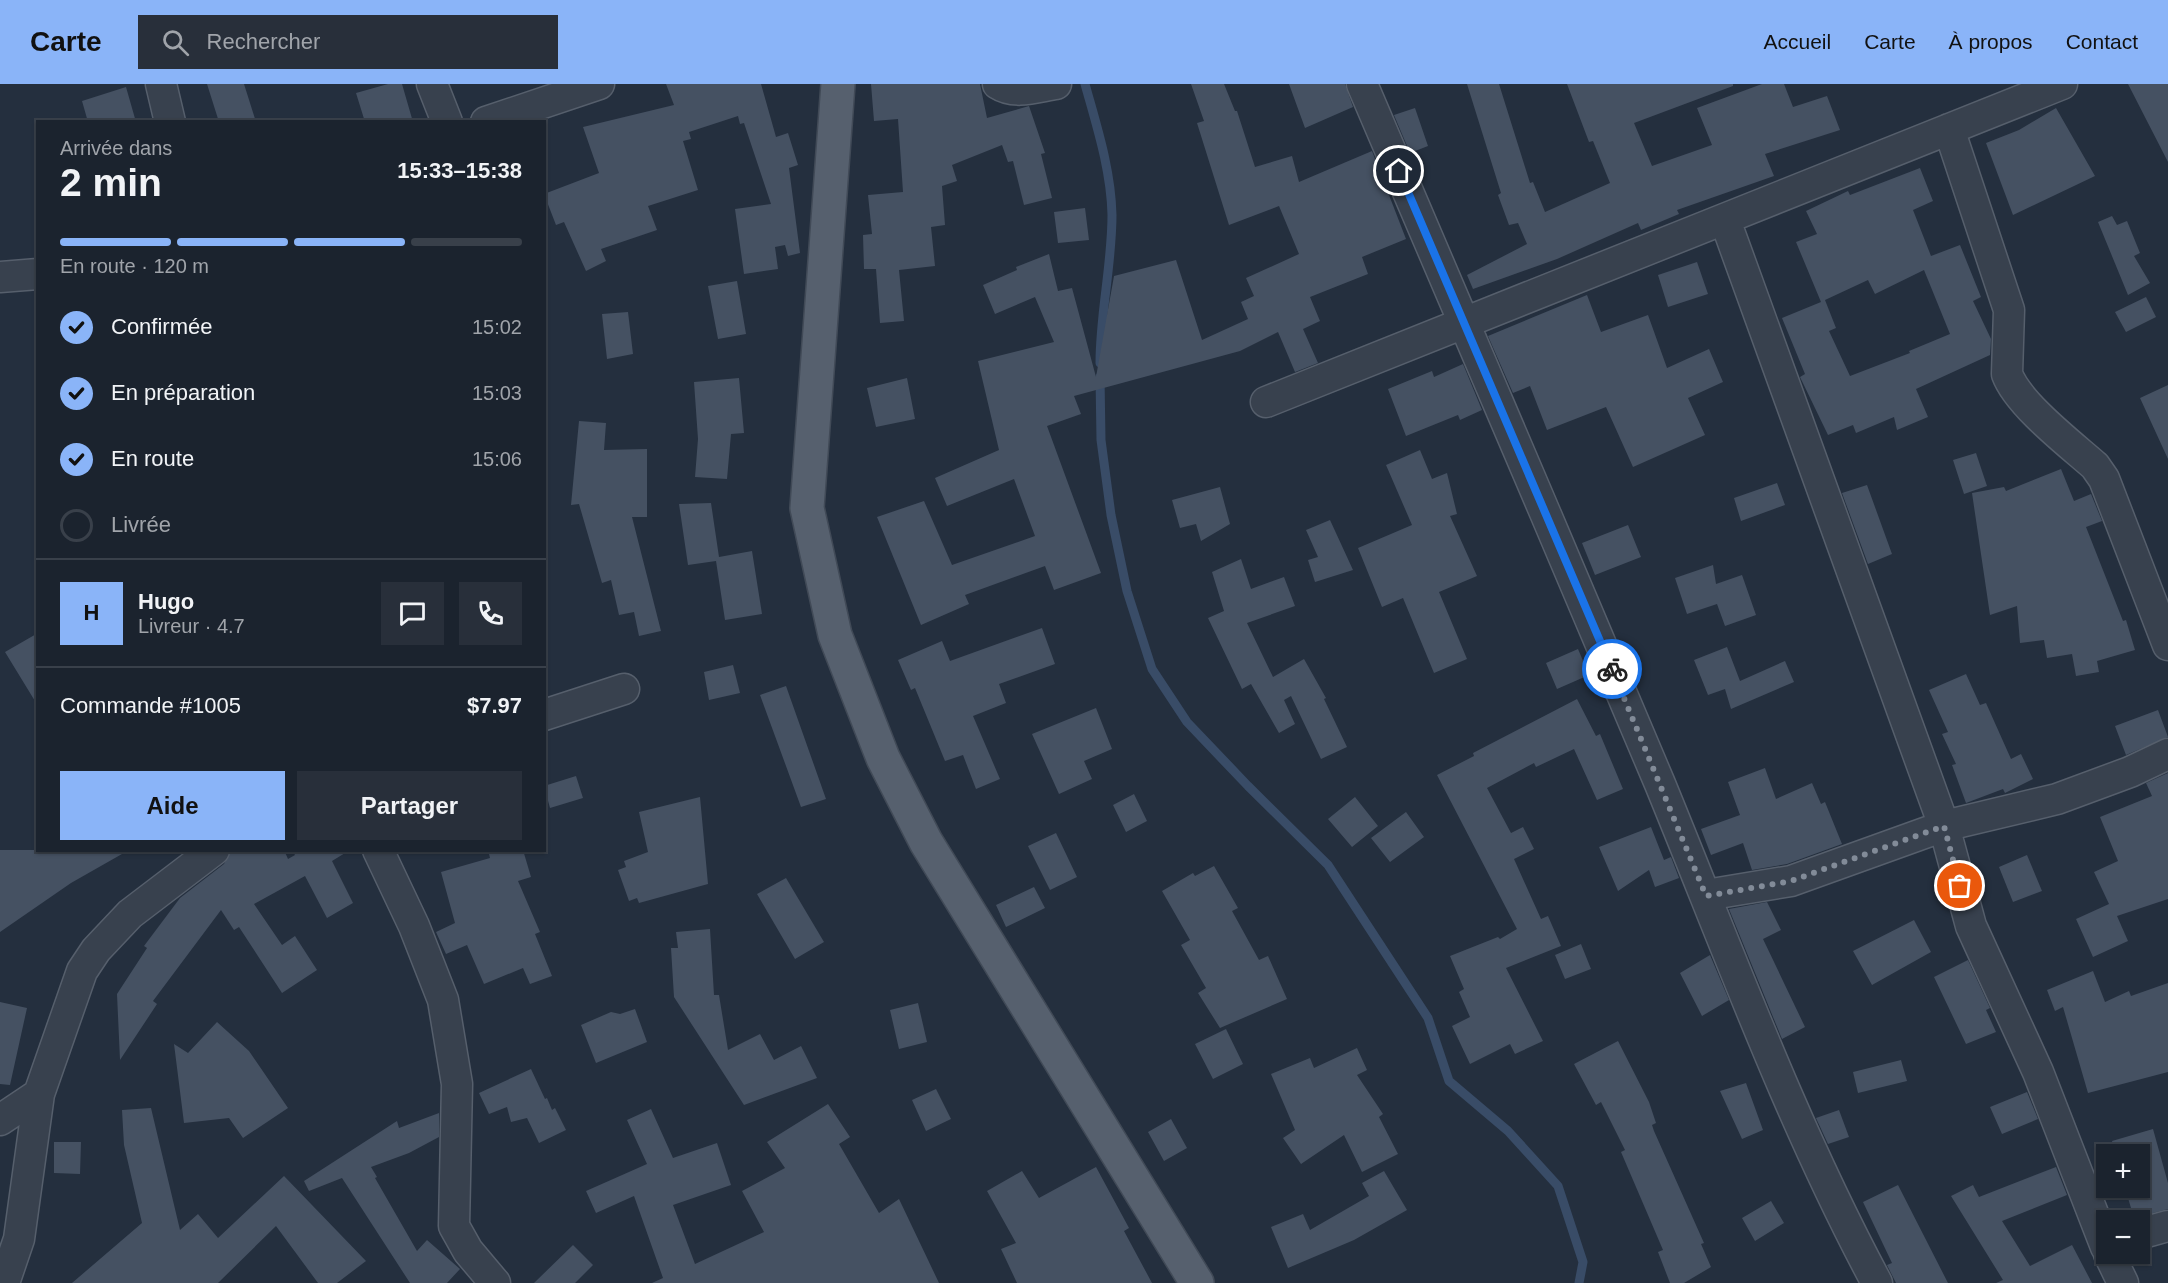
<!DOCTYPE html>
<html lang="fr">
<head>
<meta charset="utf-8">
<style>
	:root { --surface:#1b232e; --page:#282f3a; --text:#f1f3f6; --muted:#a0a4aa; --line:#39404a; --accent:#8ab4f8 }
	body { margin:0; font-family:Helvetica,sans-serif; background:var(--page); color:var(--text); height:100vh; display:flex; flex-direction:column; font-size:22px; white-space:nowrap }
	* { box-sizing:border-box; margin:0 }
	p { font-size:20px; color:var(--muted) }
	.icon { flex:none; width:33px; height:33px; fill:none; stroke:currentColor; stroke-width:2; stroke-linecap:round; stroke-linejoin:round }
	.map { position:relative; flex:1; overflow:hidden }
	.side { position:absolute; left:36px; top:36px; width:510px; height:732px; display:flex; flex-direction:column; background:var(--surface); border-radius:0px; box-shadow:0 2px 4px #0004,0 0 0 2px var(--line) }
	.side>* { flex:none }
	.fabs { position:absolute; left:2096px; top:1060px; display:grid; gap:12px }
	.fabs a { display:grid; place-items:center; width:54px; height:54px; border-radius:0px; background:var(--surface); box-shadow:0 2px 4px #0004,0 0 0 2px var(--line); font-size:30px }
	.pin { position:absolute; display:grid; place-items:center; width:51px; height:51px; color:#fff; margin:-26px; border:3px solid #fff; border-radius:50%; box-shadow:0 2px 6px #0007 }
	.courier { position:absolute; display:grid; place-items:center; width:60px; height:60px; margin:-30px; border:4px solid #1a73e8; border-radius:50%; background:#fff; color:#222; box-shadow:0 2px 8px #0007 }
	.summary em { font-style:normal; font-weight:700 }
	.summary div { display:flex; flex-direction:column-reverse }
	.summary { display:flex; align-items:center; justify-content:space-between; height:102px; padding:0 24px }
	h1 { font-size:39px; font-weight:700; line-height:45px }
	.bar { display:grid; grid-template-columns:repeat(4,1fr); gap:9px 6px; align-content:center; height:72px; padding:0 24px }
	.bar i { height:8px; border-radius:4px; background:var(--line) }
	.bar .current { background:var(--accent) }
	.bar p { grid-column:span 4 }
	.line { display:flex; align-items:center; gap:15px; padding:0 24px; border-top:2px solid var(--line) }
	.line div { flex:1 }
	.round { display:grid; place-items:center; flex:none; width:63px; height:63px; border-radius:0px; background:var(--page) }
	ol { padding:0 24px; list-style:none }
	li { display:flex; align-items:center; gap:18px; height:66px }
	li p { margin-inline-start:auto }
	li .icon { padding:6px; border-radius:50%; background:var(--accent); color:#111; stroke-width:4 }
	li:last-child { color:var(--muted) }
	li i { width:33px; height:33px; border:3px solid var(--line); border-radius:50% }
	.primary-button { display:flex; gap:12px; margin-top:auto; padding:12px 24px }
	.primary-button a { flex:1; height:69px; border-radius:0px; background:var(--accent); color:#111; font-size:24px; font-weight:700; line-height:69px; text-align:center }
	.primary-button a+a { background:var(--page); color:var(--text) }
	header { display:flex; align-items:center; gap:36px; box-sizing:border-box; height:84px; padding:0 30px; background:var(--accent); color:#111 }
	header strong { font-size:28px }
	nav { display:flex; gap:33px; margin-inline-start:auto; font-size:21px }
	.search { width:420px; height:54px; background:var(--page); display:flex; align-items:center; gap:15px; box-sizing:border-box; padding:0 21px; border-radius:0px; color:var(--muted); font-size:22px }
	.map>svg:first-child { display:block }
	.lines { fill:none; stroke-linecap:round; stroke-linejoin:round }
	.stream { stroke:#394c67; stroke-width:9 }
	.building { fill:#455162; fill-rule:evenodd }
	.minor-casing { stroke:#565f6c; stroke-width:33 }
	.major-casing { stroke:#414a57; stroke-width:36 }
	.minor { stroke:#38414e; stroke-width:30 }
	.major { stroke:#56606e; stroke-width:33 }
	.done { stroke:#828b98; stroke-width:6; stroke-dasharray:0 10.8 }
	.route { stroke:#1a73e8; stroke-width:8 }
</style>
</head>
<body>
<header>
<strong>Carte</strong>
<div class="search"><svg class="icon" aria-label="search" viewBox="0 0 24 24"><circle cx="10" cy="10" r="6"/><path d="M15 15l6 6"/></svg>Rechercher</div>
<nav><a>Accueil</a><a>Carte</a><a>À propos</a><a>Contact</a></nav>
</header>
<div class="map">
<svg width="2168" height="1199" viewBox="0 0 2168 1199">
	<rect width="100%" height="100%" fill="#242f3e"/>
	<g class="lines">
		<!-- stream -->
		<path class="stream" d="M 1085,0 C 1097,43 1111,86 1112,131 C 1112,181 1100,229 1100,279
			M 1100,293 L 1101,356 L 1111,431 L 1127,507 L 1152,585 L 1187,638 L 1248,702 L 1328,781 L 1428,934 L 1449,997 L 1508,1047 L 1558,1102 L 1583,1178 L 1579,1199"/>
	</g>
	<!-- building -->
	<path class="building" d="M 207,0 L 244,0 L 256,38 L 219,38 Z
		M 388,0 L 402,0 L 413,38 L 365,38 L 356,9 Z
		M 666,0 L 761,0 L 776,53 L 788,49 L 798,81 L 789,84 L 800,169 L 788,172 L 785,161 L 775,163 L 778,185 L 744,190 L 735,125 L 771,120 L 744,39 L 740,40 L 738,32 L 689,48 L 691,55 L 683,57 L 698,106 L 648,122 L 657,146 L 601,165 L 606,177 L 586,187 L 564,138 L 556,141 L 544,110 L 599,89 L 583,43 L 674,21 Z
		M 871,0 L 980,0 L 987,34 L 1029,22 L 1045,69 L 1041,70 L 1052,114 L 1024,121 L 1013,77 L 1008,78 L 1002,61 L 952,81 L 957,97 L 942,102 L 945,141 L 931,143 L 935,182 L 899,186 L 904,237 L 880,239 L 876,185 L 864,185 L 863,151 L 872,150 L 868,111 L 903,108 L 898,35 L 874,37 Z
		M 1191,0 L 1224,0 L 1235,27 L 1237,27 L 1255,83 L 1292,72 L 1299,98 L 1372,67 L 1406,155 L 1362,173 L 1368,190 L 1310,213 L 1320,237 L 1303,245 L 1318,279 L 1295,288 L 1278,248 L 1240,267 L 1074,312 L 1081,330 L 1047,342 L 1101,489 L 1054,506 L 1045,482 L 965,511 L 969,520 L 921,541 L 877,433 L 924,417 L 952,481 L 1035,452 L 1014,395 L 947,422 L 935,394 L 999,366 L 978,277 L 1054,258 L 1035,213 L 995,230 L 983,201 L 1017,186 L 1016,183 L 1049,170 L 1058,207 L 1072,204 L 1096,293 L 1114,192 L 1176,176 L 1202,256 L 1248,235 L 1241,218 L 1254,212 L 1246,194 L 1299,170 L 1279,122 L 1229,141 L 1197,39 L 1204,37 Z
		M 1289,0 L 1345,0 L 1353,23 L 1305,44 Z
		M 1467,0 L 1499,0 L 1530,99 L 1533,98 L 1545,128 L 1610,99 L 1593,57 L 1589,58 L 1567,0 L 1733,0 L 1733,2 L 1634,39 L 1652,82 L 1712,61 L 1697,24 L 1762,0 L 1784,0 L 1793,23 L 1827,12 L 1840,46 L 1765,70 L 1774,92 L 1677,126 L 1679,130 L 1641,146 L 1638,139 L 1557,175 L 1473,205 L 1467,191 L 1527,160 L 1518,139 L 1509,141 L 1498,111 L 1501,109 Z
		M 2128,0 L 2168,0 L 2168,78 Z
		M 126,3 L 136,38 L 88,38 L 82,17 Z
		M 1415,24 L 1428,62 L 1410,69 L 1394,31 Z
		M 2056,24 L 2095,92 L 2013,131 L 1986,59 L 2019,46 Z
		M 1920,84 L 1933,117 L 1913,126 L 1931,172 L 1960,161 L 1981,213 L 1973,217 L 1991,255 L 1990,271 L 1916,305 L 1928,333 L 1897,346 L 1894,333 L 1856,349 L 1853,341 L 1828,351 L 1800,293 L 1805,290 L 1782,234 L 1821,218 L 1796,158 L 1817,150 L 1806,127 L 1848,107 L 1850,111 ZM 1924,186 L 1950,250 L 1909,267 L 1910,269 L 1850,292 L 1829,247 L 1836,244 L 1825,216 L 1868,196 L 1875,210 Z
		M 1085,124 L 1089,156 L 1058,159 L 1054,128 Z
		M 2112,132 L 2117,141 L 2127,137 L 2140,169 L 2134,172 L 2150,199 L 2128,211 L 2098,138 Z
		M 1697,178 L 1708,210 L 1668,223 L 1658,191 Z
		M 737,197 L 746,250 L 718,255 L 708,202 Z
		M 1587,211 L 1601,248 L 1648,231 L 1667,284 L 1709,265 L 1723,298 L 1688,314 L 1705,351 L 1633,383 L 1606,323 L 1547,346 L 1530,302 L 1513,309 L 1488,252 Z
		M 2146,213 L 2156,233 L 2126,248 L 2115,228 Z
		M 628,228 L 633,270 L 607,275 L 602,230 Z
		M 1463,280 L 1482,326 L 1460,336 L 1458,331 L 1406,352 L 1388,305 L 1432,287 L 1434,293 Z
		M 739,294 L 744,349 L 731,350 L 727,395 L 695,393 L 698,355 L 694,298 Z
		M 907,294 L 915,335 L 876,343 L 867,304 Z
		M 2168,301 L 2168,375 L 2140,314 Z
		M 579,337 L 606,339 L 604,366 L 647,365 L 647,433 L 632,433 L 661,547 L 639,552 L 634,528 L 619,531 L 611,496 L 602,499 L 579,420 L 571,421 Z
		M 1420,366 L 1432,395 L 1447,389 L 1457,430 L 1450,432 L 1477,492 L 1439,508 L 1467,575 L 1434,589 L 1403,514 L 1382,523 L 1358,464 L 1412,441 L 1386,381 Z
		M 1976,369 L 1987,402 L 1964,410 L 1953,376 Z
		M 2061,385 L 2074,417 L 2091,410 L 2102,437 L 2086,443 L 2123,537 L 2126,536 L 2135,566 L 2097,577 L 2099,588 L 2076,592 L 2072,570 L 2047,574 L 2044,556 L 2020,559 L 2017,522 L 1990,531 L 1972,409 L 2004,403 L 2006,407 Z
		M 1777,399 L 1785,421 L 1741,437 L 1734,414 Z
		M 1867,401 L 1892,470 L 1868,480 L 1842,409 Z
		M 1220,403 L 1230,440 L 1201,457 L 1196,440 L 1180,444 L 1172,416 Z
		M 711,419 L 719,473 L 752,467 L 762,530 L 725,536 L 716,477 L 688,481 L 679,420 Z
		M 1330,436 L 1353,486 L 1315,498 L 1308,476 L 1318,473 L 1306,446 Z
		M 1628,441 L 1641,473 L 1595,491 L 1582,459 Z
		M 1241,475 L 1251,505 L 1284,493 L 1295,522 L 1247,539 L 1273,593 L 1304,575 L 1326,614 L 1324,615 L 1347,663 L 1321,675 L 1291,612 L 1284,616 L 1295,640 L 1279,649 L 1251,600 L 1242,605 L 1208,534 L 1224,527 L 1212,488 Z
		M 1713,481 L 1716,500 L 1742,491 L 1756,531 L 1725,542 L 1717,520 L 1687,530 L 1675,494 Z
		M 1042,544 L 1055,580 L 999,600 L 1006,619 L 973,632 L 1000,695 L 976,705 L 963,671 L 945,677 L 915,604 L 911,606 L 898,576 L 942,557 L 950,577 Z
		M 38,549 L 38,622 L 5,568 Z
		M 1727,563 L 1740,597 L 1785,577 L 1794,598 L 1731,625 L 1725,605 L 1708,611 L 1694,576 Z
		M 1578,565 L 1589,591 L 1557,605 L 1546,579 Z
		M 733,581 L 740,609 L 709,616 L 704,588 Z
		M 1966,590 L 1980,621 L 1986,619 L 2011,675 L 2021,670 L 2033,695 L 2005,709 L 2003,705 L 1966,719 L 1952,681 L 1956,680 L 1942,650 L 1948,648 L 1929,606 Z
		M 786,602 L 826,715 L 801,723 L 760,611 Z
		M 1577,615 L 1596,652 L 1600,650 L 1623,705 L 1597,716 L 1574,665 L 1536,683 L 1534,679 L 1487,704 L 1511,749 L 1523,743 L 1534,765 L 1514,775 L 1541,835 L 1548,832 L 1561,862 L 1506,884 L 1543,957 L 1515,970 L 1510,960 L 1470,980 L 1452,942 L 1470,933 L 1459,908 L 1464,905 L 1450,872 L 1498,853 L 1500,855 L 1517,845 L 1437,691 L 1474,672 L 1473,669 Z
		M 1096,624 L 1112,665 L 1084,677 L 1092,695 L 1059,710 L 1032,650 Z
		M 2158,626 L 2168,653 L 2126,671 L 2115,642 Z
		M 1765,684 L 1776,715 L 1812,699 L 1821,720 L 1825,718 L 1842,760 L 1787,780 L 1752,786 L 1743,759 L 1711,771 L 1701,745 L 1740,731 L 1728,698 Z
		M 2168,689 L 2168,815 L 2117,832 L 2128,857 L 2093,873 L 2076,835 L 2109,820 L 2094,788 L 2118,777 L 2100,733 L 2152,712 L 2146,699 Z
		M 576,692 L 583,714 L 550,724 L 544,702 Z
		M 1134,710 L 1147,737 L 1126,748 L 1113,721 Z
		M 700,713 L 708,800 L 639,819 L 637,814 L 629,817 L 618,786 L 626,783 L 624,777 L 648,768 L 639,728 Z
		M 1355,713 L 1378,742 L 1352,763 L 1328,735 Z
		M 1406,728 L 1424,753 L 1390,778 L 1371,754 Z
		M 1651,743 L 1664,776 L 1671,773 L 1679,794 L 1655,803 L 1649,786 L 1618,807 L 1599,763 Z
		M 1056,749 L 1077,793 L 1050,806 L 1028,762 Z
		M 0,766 L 129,766 L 71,799 L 0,848 Z
		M 231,766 L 284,766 L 288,775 L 295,771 L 292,766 L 350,766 L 332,777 L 353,819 L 327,834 L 305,792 L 254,820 L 282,861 L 295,852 L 317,886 L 282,909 L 239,843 L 234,846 L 221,826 L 153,917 L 157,920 L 120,976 L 117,910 L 147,864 L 144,862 L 180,814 L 224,780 Z
		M 488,766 L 523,766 L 531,793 L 518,797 L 540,848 L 535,850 L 552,892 L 530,900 L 523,884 L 484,900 L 467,861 L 446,870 L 436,848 L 455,839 L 441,788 L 490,774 Z
		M 2027,771 L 2042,807 L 2013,818 L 1999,783 Z
		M 1214,782 L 1238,824 L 1232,827 L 1259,876 L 1268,872 L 1287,915 L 1220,944 L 1198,909 L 1206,904 L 1181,861 L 1190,856 L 1162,807 L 1193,789 L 1195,792 Z
		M 786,794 L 824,858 L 795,875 L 757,810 Z
		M 1034,803 L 1045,824 L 1006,843 L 996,821 Z
		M 1767,818 L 1781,846 L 1763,855 L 1805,943 L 1782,955 L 1729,825 Z
		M 1914,836 L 1931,868 L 1872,901 L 1853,867 Z
		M 710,845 L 714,911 L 719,911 L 728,966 L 760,950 L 774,976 L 801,962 L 817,994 L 744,1021 L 674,913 L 671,864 L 678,864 L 676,848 Z
		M 1581,860 L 1591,885 L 1565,895 L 1555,871 Z
		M 1710,871 L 1729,916 L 1702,932 L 1680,889 Z
		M 1968,876 L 1990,924 L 1986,926 L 1996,948 L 1966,960 L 1934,893 Z
		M 2093,887 L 2105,918 L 2129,907 L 2131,912 L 2168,899 L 2168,988 L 2088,1009 L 2063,923 L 2055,927 L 2047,906 Z
		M 0,918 L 27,924 L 10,1001 L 0,1000 Z
		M 918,919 L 927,958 L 899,965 L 890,926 Z
		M 635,925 L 647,958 L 596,979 L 581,941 L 611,928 L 620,930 Z
		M 217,938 L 249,967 L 288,1024 L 243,1054 L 229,1034 L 184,1039 L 174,960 L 188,969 Z
		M 1226,945 L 1243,980 L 1213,995 L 1195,960 Z
		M 1618,957 L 1649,1018 L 1656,1039 L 1652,1041 L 1654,1047 L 1704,1159 L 1701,1160 L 1711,1183 L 1684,1199 L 1670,1199 L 1658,1168 L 1663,1166 L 1621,1068 L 1625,1066 L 1601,1018 L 1596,1021 L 1574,980 Z
		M 1357,964 L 1367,986 L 1357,991 L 1383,1030 L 1379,1033 L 1398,1070 L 1362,1088 L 1344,1051 L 1301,1080 L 1283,1054 L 1295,1046 L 1271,990 L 1310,974 L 1314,984 Z
		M 1901,976 L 1907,997 L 1858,1009 L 1853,988 Z
		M 531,985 L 545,1015 L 547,1014 L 552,1026 L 555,1024 L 566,1046 L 539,1059 L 527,1034 L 511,1038 L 507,1023 L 489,1030 L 479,1009 Z
		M 1746,999 L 1763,1046 L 1742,1055 L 1720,1007 Z
		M 936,1005 L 951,1035 L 926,1047 L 912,1016 Z
		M 2027,1008 L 2038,1035 L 2002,1050 L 1990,1023 Z
		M 828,1020 L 850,1053 L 839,1060 L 879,1129 L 899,1115 L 939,1199 L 652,1199 L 663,1194 L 634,1112 L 596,1129 L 586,1107 L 647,1080 L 627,1036 L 651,1025 L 673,1074 L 717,1059 L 731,1101 L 673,1121 L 695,1180 L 764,1148 L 742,1107 L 785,1084 L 767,1058 Z
		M 151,1024 L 180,1146 L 198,1130 L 218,1154 L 284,1092 L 366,1177 L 337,1199 L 318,1199 L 276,1142 L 218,1199 L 72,1199 L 142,1139 L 124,1061 L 122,1026 Z
		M 1839,1026 L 1849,1053 L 1828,1060 L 1816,1034 Z
		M 439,1029 L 439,1053 L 409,1069 L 371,1083 L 377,1093 L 375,1094 L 417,1167 L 427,1156 L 460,1185 L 447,1199 L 410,1199 L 342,1094 L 309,1107 L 304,1097 L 397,1037 L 399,1044 Z
		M 1171,1035 L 1187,1064 L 1164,1077 L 1148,1048 Z
		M 2153,1045 L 2168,1099 L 2168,1125 L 2134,1134 L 2125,1104 L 2139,1104 L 2139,1071 L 2116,1071 L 2112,1057 Z
		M 54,1058 L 81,1058 L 80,1090 L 54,1089 Z
		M 1096,1083 L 1129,1144 L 1124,1147 L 1152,1199 L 1017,1199 L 1001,1165 L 1016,1159 L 987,1107 L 1022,1087 L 1039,1114 Z
		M 2056,1083 L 2067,1111 L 2002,1137 L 2030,1182 L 2072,1161 L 2092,1199 L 1996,1199 L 2003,1196 L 1951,1112 L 1973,1101 L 1979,1113 Z
		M 1384,1087 L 1407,1126 L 1354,1156 L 1288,1184 L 1271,1143 L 1303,1130 L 1310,1146 L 1369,1112 L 1362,1099 Z
		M 1898,1101 L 1948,1199 L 1896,1199 L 1887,1181 L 1892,1179 L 1863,1118 Z
		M 1771,1117 L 1784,1139 L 1755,1157 L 1742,1134 Z
		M 573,1161 L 593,1181 L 575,1199 L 534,1199 Z"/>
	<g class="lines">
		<defs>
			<path id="minor" d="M 161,0 L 170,38
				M 432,0 L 447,38
				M 998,0 C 1015,11 1037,3 1056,0
				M 1362,0 C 1461,234 1562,466 1660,700 C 1729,868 1791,1039 1877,1199
				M 486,38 L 599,0
				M 1949,45 L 2009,226 L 2007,290 C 2018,320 2070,360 2095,382 L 2104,395 L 2168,561
				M 1725,136 L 1944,742 L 1971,842 L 2038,988 L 2106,1163
				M 0,193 L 38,190
				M 1266,318 L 2062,0
				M 544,631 L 624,605
				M 378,766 L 414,842 L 443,916 L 457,1000 L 454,1142 L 468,1167 L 495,1199
				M 1706,811 L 1791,797 L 1944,742 L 2057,715 L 2130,688 L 2168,670
				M 0,1036 L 39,1010
				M 2139,1150 L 2168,1142
				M 2109,1170 L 2123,1199
				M 4,1199 L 19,1155 L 39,1010 L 82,887 L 96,866 L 130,830 L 214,766"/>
			<path id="major" d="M 838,0 L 807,424 L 835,551 L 883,674 L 926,758 L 1197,1199"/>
		</defs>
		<!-- minor casing -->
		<use href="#minor" class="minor-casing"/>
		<!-- major casing -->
		<use href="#major" class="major-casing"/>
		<!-- minor -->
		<use href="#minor" class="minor"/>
		<!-- major -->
		<use href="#major" class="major"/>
	</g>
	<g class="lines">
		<!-- done -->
		<path class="done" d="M 1612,585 L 1706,812 L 1791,797 L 1944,742 L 1960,802"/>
		<!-- route -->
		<path class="route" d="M 1399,87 L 1612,585"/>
	</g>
</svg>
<div class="fabs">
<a>+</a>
<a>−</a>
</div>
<div class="pin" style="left:1960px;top:802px;background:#ea580c"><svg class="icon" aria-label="bag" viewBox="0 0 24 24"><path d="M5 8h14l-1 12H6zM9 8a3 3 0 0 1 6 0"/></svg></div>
<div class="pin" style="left:1399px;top:87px;background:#1f2937"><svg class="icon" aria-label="home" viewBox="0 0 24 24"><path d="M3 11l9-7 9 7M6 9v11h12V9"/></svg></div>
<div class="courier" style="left:1612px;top:585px"><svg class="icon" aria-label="bike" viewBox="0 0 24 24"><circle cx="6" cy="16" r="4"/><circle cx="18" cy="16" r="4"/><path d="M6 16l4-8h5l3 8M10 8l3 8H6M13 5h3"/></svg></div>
<section class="side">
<div class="summary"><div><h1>2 min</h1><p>Arrivée dans</p></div><em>15:33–15:38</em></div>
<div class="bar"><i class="current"></i><i class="current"></i><i class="current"></i><i></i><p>En route · 120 m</p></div>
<ol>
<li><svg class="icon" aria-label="check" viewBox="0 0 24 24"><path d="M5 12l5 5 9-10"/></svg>Confirmée<p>15:02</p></li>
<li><svg class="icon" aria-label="check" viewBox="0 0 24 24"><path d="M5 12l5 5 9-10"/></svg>En préparation<p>15:03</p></li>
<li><svg class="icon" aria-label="check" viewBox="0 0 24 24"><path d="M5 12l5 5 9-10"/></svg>En route<p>15:06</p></li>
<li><i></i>Livrée</li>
</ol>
<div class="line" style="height:108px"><b class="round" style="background:var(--accent);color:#111">H</b><div><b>Hugo</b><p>Livreur · 4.7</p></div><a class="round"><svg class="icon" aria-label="chat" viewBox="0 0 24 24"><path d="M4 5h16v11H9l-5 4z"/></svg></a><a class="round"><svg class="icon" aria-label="phone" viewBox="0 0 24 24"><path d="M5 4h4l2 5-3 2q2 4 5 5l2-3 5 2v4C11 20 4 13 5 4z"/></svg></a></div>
<div class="line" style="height:78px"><div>Commande #1005</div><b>$7.97</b></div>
<div class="primary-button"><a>Aide</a><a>Partager</a></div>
</section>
</div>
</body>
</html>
